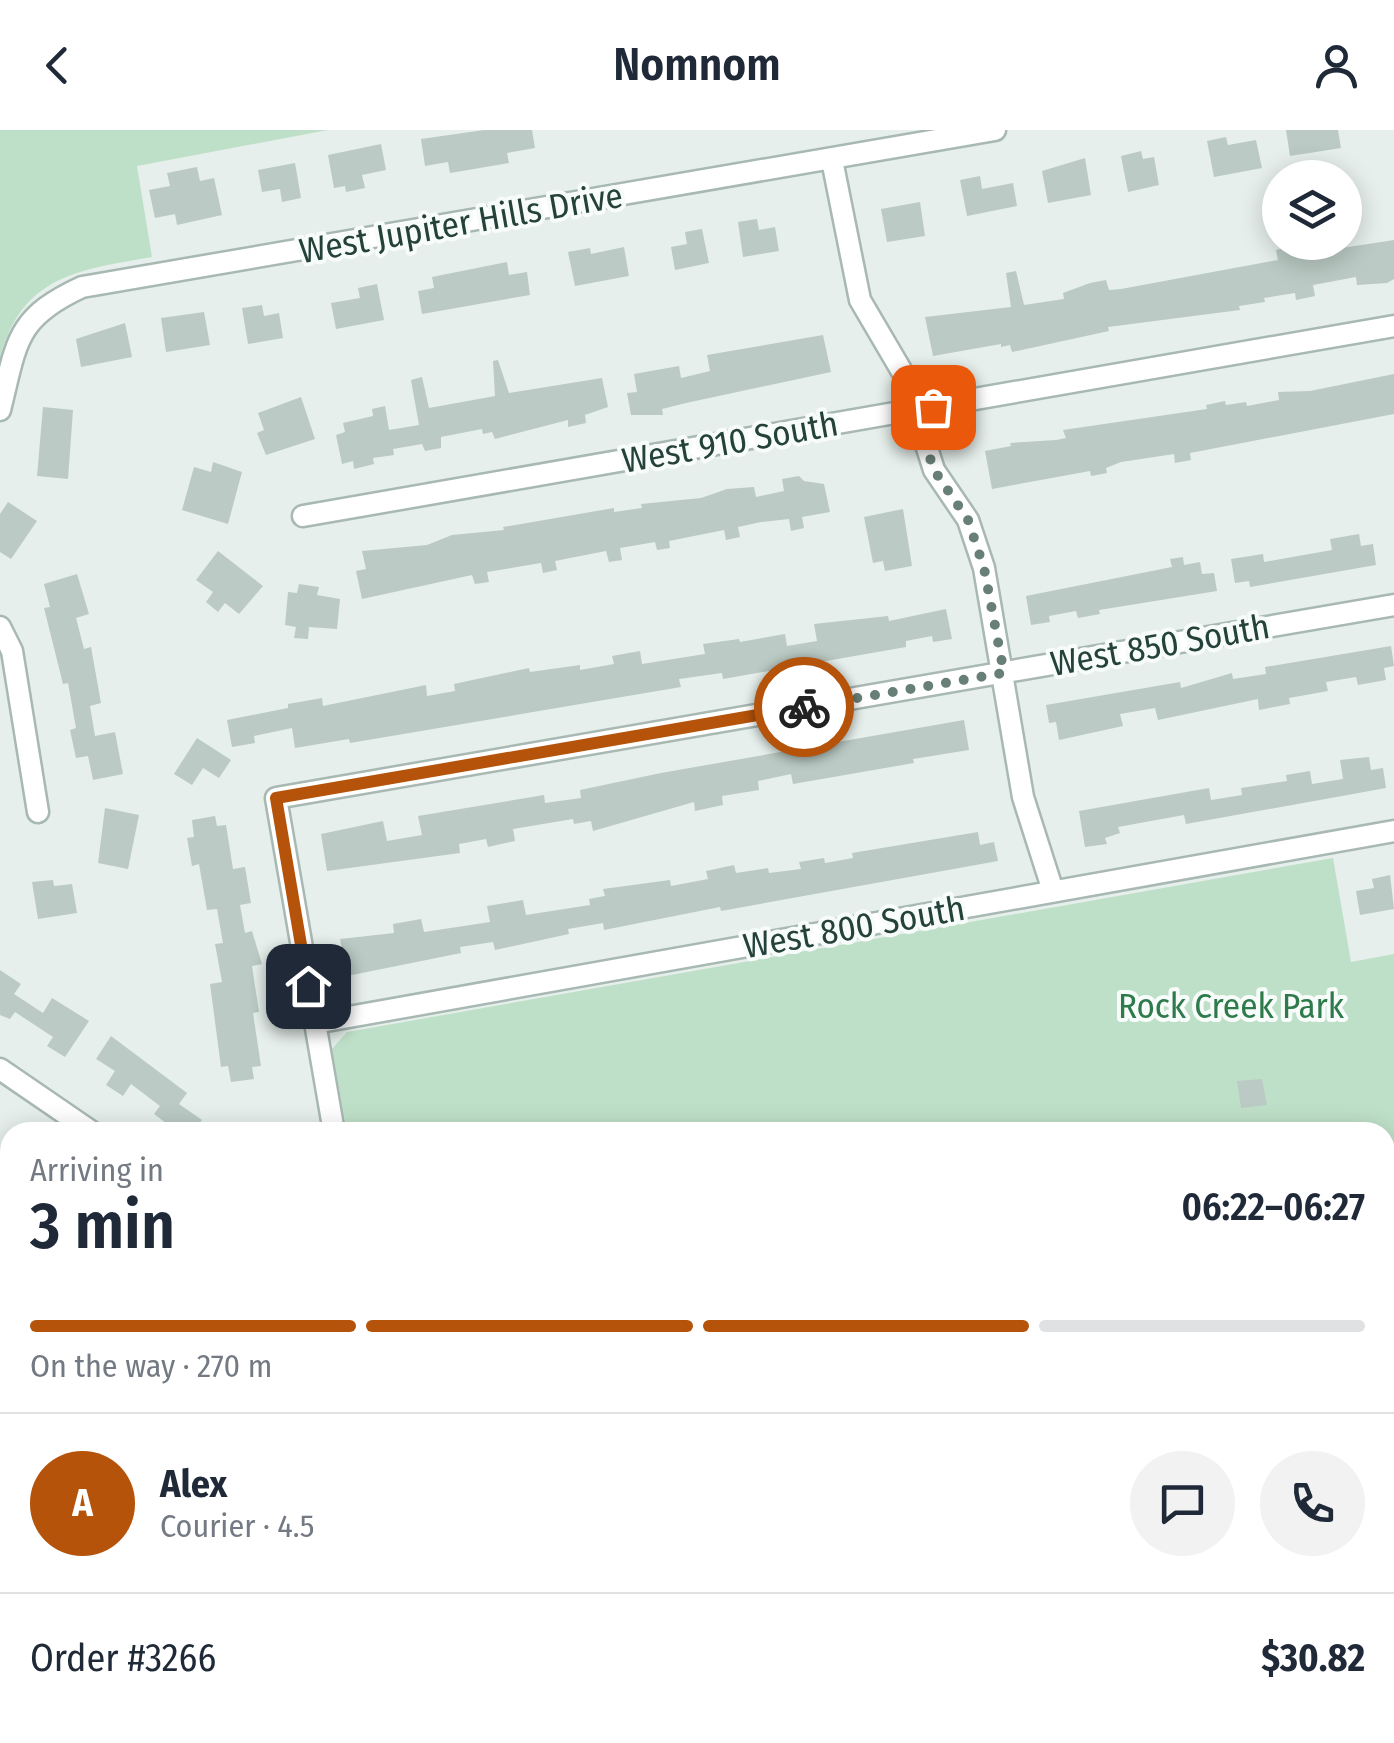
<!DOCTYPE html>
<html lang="en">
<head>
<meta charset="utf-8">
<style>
	:root { --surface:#fff; --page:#f2f2f3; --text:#1f2937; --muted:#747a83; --line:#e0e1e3; --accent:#b45309 }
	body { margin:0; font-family:"Fira Sans Condensed",sans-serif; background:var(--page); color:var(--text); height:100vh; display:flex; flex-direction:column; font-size:38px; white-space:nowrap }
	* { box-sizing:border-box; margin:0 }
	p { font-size:32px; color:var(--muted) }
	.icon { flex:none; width:55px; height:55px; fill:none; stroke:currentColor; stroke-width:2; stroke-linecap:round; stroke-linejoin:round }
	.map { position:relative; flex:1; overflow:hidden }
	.panel { position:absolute; left:0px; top:992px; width:1395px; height:622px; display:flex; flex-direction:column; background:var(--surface); border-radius:30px 30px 0 0; box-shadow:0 5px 25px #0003 }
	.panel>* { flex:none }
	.buttons { position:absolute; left:1262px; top:30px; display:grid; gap:20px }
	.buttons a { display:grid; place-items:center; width:100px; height:100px; border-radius:50%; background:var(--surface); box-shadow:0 5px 25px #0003; font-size:50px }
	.pin { position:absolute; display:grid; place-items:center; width:85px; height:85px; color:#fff; margin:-42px; border-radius:20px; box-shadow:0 5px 15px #0006 }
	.courier { position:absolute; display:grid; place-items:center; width:100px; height:100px; margin:-50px; border:8px solid #b45309; border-radius:50%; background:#fff; color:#222; box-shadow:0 2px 12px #0007 }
	.overview em { font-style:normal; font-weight:600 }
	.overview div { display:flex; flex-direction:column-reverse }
	.overview { display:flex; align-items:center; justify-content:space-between; height:170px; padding:0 30px }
	h1 { font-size:65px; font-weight:600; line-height:75px }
	.bar { display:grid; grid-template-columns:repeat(4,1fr); gap:15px 10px; align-content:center; height:120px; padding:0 30px }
	.bar i { height:12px; border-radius:8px; background:var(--line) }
	.bar .current { background:var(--accent) }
	.bar p { grid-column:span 4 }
	.line { display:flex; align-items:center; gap:25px; padding:0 30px; border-top:2px solid var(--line) }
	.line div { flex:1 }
	.round { display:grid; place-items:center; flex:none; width:105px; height:105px; border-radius:52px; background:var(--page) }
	header { display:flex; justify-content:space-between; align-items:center; height:130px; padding:0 30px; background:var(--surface); font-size:45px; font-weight:600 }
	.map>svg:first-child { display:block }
	.green { fill:#bfe0c8 }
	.building { fill:#bbcac4 }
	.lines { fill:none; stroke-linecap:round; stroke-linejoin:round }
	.street-casing { stroke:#a8b8b2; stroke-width:25 }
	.secondary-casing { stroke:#a4bbb3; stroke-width:32 }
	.primary-casing { stroke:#c2cac8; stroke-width:35 }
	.street { stroke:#fff; stroke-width:20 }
	.secondary { stroke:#fff; stroke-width:28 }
	.primary { stroke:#6aa596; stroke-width:30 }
	.done { stroke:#687f78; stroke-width:10; stroke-dasharray:0 18 }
	.route { stroke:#b45309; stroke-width:12 }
	.labels { text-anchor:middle; stroke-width:8; stroke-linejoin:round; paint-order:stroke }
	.street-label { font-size:35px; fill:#24423a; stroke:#f7fbf9 }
	.park-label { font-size:35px; fill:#2d7a4b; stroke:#f7fbf9 }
</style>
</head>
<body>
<header><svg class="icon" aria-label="back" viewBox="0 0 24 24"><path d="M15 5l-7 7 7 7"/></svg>Nomnom<svg class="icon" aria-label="person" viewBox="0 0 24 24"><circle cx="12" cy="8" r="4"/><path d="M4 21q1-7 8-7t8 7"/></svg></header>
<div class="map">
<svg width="1394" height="1613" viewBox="0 0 1394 1613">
	<rect width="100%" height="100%" fill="#e6efeb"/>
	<!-- green -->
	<path class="green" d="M 0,0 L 328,0 L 137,36 L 152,127 C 79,140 22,145 0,228 Z
		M 1333,728 L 1351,832 L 1394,824 L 1394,1123 L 1385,1124 L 1385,1002 L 347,1002 L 332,919 L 347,902 Z"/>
	<!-- building -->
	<path class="building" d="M 484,0 L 532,0 L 535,18 L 507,23 L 509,33 L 468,40 L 450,43 L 448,32 L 425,36 L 421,9 Z
		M 1286,0 L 1338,0 L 1341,18 L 1290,26 Z
		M 1226,7 L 1228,15 L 1256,10 L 1262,38 L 1214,47 L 1207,11 Z
		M 381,14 L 386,40 L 362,45 L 365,58 L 346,62 L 345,56 L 334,58 L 328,25 Z
		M 1141,21 L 1143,29 L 1154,27 L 1159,55 L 1128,62 L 1121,26 Z
		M 1085,28 L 1091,65 L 1048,73 L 1042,41 Z
		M 295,33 L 301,68 L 282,72 L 280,59 L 262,62 L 258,40 Z
		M 197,37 L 200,51 L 214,48 L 222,85 L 177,95 L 175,84 L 155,88 L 149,60 L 170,56 L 167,43 Z
		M 980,46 L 982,59 L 1013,53 L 1017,76 L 967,86 L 960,50 Z
		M 920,72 L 925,106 L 887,112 L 881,79 Z
		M 757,89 L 759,100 L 775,97 L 779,121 L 743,127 L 738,92 Z
		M 702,99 L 709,133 L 675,140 L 671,117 L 687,114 L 685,102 Z
		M 1394,110 L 1394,149 L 1387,153 L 1357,155 L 1356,147 L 1313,155 L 1315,166 L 1296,170 L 1295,163 L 1264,168 L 1265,172 L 1239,176 L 1240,180 L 1108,197 L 1109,201 L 1012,222 L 1010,215 L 1001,217 L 1001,214 L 933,226 L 925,187 L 1011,177 L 1006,143 L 1016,141 L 1024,175 L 1064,169 L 1063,163 L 1090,153 L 1106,150 L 1109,160 L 1121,159 L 1278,130 L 1276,120 L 1287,117 L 1286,112 L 1301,112 L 1303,124 Z
		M 624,117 L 629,146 L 575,156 L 568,122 L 590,118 L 591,124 Z
		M 507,132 L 509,145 L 527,142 L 530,165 L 422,184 L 418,161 L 434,158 L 432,147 Z
		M 377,154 L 384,190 L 336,199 L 331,173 L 360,168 L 358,158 Z
		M 262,175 L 264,186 L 279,183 L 283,208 L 248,214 L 242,178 Z
		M 204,182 L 210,215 L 166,222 L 161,188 Z
		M 125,193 L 132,227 L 81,237 L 76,209 Z
		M 823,205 L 831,242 L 686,273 L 662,279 L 663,285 L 631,285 L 627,263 L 637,262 L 634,244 L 679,236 L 681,248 L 710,241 L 707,225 Z
		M 498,230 L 509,263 L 602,248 L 608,277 L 585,285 L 586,293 L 568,297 L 568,290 L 495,309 L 492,302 L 483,304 L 482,299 L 441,307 L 441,318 L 425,321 L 422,314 L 393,319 L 394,325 L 373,328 L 374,334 L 354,339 L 353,331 L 342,334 L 336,305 L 345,302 L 343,293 L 373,286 L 372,279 L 385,276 L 389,300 L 419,295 L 411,250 L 422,247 L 429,278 L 495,266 L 493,231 Z
		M 1394,244 L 1394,284 L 1190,323 L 1191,330 L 1175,333 L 1174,324 L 1121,332 L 1106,338 L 1107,343 L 1091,346 L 1090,341 L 992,359 L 985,321 L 1011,316 L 1010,313 L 1056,310 L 1066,308 L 1063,300 L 1207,279 L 1206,275 L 1225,271 L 1226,275 L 1246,272 L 1247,276 L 1279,270 L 1278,262 L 1310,261 Z
		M 301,267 L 315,309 L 266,325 L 257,303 L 264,300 L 258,283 Z
		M 43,277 L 73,280 L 68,349 L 37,346 Z
		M 213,332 L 242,342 L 228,394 L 182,380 L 194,337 L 211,342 Z
		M 799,346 L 804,351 L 824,354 L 830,382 L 802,387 L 804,398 L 791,401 L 789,389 L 761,392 L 738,397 L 740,407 L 726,410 L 724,400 L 669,411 L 670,418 L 657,420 L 655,412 L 620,418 L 622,430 L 609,432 L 606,421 L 555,431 L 557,440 L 543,443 L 541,433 L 487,442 L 489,452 L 475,454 L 472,445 L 362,469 L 356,441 L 366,439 L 362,421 L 427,415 L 452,405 L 504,400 L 503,397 L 614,378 L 614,382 L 642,378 L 641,374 L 701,368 L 727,359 L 754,357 L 756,367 L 784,361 L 782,349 Z
		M 8,372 L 37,391 L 11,429 L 0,422 L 0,384 Z
		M 903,379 L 912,436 L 885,441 L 883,431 L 873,433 L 864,387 Z
		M 1359,404 L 1361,416 L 1373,414 L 1376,435 L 1250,457 L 1249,451 L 1235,453 L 1231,429 L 1263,424 L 1264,432 L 1332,420 L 1330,409 Z
		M 218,421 L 263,456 L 239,484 L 225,473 L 218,482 L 206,472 L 213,462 L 196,450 Z
		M 1183,427 L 1184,435 L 1200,432 L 1202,444 L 1214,443 L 1217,461 L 1099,480 L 1100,484 L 1078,488 L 1076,481 L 1049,486 L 1050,492 L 1031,495 L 1026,466 L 1172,437 L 1170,429 Z
		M 77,444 L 89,484 L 76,488 L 84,519 L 91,517 L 101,573 L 90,576 L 95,606 L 115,602 L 123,644 L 93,650 L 88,626 L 76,628 L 70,600 L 76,598 L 68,553 L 63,554 L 44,478 L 50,477 L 44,454 Z
		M 299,454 L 319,457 L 317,465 L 340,469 L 337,499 L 309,497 L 308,509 L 294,508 L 296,497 L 285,495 L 288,462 L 297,463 Z
		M 946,479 L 952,509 L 933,512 L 932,506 L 906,511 L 906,517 L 723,549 L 722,543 L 679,549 L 681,557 L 350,613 L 349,609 L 295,618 L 292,598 L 254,606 L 255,613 L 232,617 L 227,590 L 288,578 L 288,574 L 322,568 L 323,576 L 426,555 L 427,566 L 455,561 L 454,554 L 529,538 L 530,542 L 580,535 L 580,540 L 614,534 L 612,526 L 640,521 L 642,534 L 705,524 L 703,514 L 739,509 L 740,512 L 785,504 L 787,516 L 817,511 L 814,494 L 888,486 L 889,491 Z
		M 1391,516 L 1394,536 L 1384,538 L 1386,550 L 1358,555 L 1356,547 L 1326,552 L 1328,561 L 1289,568 L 1290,574 L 1259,580 L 1258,569 L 1158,590 L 1155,578 L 1120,584 L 1123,596 L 1059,610 L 1056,592 L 1049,593 L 1046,575 L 1180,552 L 1181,558 L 1232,543 L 1233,549 L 1266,544 L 1265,537 Z
		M 964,590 L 969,620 L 913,629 L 914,633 L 793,654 L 791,644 L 758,651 L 759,660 L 722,666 L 723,675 L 695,681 L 694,672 L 593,701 L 591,691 L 574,694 L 573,689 L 513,699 L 515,711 L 488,717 L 486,709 L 459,714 L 460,723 L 327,741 L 321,704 L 383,691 L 387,711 L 422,705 L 418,686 L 544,665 L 545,673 L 581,668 L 580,660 L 661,643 Z
		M 197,608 L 231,630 L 219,648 L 203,638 L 192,655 L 174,644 Z
		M 1369,627 L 1371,640 L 1383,638 L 1386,658 L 1186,694 L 1184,685 L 1118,697 L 1120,703 L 1105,708 L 1107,714 L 1085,717 L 1079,681 L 1209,658 L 1211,670 L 1242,665 L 1241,658 L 1287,651 L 1286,645 L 1310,641 L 1312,654 L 1343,649 L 1340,630 Z
		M 105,678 L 139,685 L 128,739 L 98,733 Z
		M 215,686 L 217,696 L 226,695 L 233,739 L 245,737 L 251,773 L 240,775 L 245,803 L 252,801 L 262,834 L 252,836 L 259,882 L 253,883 L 261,936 L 252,937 L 254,949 L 231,952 L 228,936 L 221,937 L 210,854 L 222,852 L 215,814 L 223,813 L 217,779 L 207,780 L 199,734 L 192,736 L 187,708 L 194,707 L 192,690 Z
		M 978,702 L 980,715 L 994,712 L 998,731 L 721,781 L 720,777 L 604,800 L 603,793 L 568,799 L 569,804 L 495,820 L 493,812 L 460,817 L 461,823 L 347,846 L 340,809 L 394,803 L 393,794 L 421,789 L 424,802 L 490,792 L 487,776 L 523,770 L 526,785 L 590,775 L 589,769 L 605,766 L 603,759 L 670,750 L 671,756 L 708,749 L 706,741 L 734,735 L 736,743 L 768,738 L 769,743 L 801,739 L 799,732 L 824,728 L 825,733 L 853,728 L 852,723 Z
		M 1390,745 L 1394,779 L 1360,785 L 1356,761 L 1374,758 L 1372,749 Z
		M 53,750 L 54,756 L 72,754 L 77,783 L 38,789 L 32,752 Z
		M 0,840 L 21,854 L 14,864 L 43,883 L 52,868 L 89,891 L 65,927 L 47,916 L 53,907 L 15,882 L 10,889 L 0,885 Z
		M 111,906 L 187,963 L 179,974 L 202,990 L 192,1002 L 178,1002 L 154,984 L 160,976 L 131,954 L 123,966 L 106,955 L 115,941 L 96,929 Z
		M 1262,949 L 1267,975 L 1241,978 L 1237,951 Z"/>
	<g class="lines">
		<defs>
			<path id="street" d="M 832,30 L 860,170 L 904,245 L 934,340 L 968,390 L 984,438 L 1023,667 L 1053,761
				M 0,280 C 17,212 15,188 82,157 L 995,0
				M 303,386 L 1394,196
				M 0,497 L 12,521 L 38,682
				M 315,893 L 1394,701
				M 0,939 L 92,1002
				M 334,1002 L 276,668 L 1394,475"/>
			<path id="secondary" d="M 1385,1135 L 1394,1133
				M 0,1378 L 10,1376"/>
			<path id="primary" d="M 0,1334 L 10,1342
				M 334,1605 L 344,1613"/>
		</defs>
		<!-- street casing -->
		<use href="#street" class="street-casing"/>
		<!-- secondary casing -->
		<use href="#secondary" class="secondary-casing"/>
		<!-- primary casing -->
		<use href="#primary" class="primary-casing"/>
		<!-- street -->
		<use href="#street" class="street"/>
		<!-- secondary -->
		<use href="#secondary" class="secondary"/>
		<!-- primary -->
		<use href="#primary" class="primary"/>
	</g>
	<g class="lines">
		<!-- done -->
		<path class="done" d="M 804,577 L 1004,543 L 984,438 L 968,390 L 934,340 L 914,280 L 933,277"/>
		<!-- route -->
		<path class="route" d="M 308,856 L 276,668 L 804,577"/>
	</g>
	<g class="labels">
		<!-- street labels -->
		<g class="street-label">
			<text transform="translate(461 93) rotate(-10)" y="12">West Jupiter Hills Drive</text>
			<text transform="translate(730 312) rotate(-10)" y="12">West 910 South</text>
			<text transform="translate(1160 515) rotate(-10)" y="12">West 850 South</text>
			<text transform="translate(854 797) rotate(-10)" y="12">West 800 South</text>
		</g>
		<!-- park labels -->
		<g class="park-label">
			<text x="1231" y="888">Rock Creek Park</text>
		</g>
	</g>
</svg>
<div class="buttons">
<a><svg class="icon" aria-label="layers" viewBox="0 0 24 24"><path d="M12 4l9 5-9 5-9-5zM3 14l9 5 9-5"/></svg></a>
</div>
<div class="pin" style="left:933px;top:277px;background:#ea580c"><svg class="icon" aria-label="bag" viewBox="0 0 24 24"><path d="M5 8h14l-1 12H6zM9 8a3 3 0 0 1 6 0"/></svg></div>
<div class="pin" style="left:308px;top:856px;background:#1f2937"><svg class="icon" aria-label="home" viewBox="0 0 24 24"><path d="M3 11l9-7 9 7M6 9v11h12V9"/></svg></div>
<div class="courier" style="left:804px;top:577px"><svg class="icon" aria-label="bike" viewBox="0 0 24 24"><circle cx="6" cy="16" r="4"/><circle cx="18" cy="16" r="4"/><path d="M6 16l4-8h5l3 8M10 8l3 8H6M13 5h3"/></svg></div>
<section class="panel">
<div class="overview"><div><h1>3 min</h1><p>Arriving in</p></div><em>06:22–06:27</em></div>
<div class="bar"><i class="current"></i><i class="current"></i><i class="current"></i><i></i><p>On the way · 270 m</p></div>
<div class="line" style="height:180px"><b class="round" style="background:var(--accent);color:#fff">A</b><div><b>Alex</b><p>Courier · 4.5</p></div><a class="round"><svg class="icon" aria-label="chat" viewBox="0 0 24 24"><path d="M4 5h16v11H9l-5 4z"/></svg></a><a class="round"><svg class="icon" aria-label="phone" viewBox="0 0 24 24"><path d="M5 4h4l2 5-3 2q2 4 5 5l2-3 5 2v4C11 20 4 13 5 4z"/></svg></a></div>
<div class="line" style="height:130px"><div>Order #3266</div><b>$30.82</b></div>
</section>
</div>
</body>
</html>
